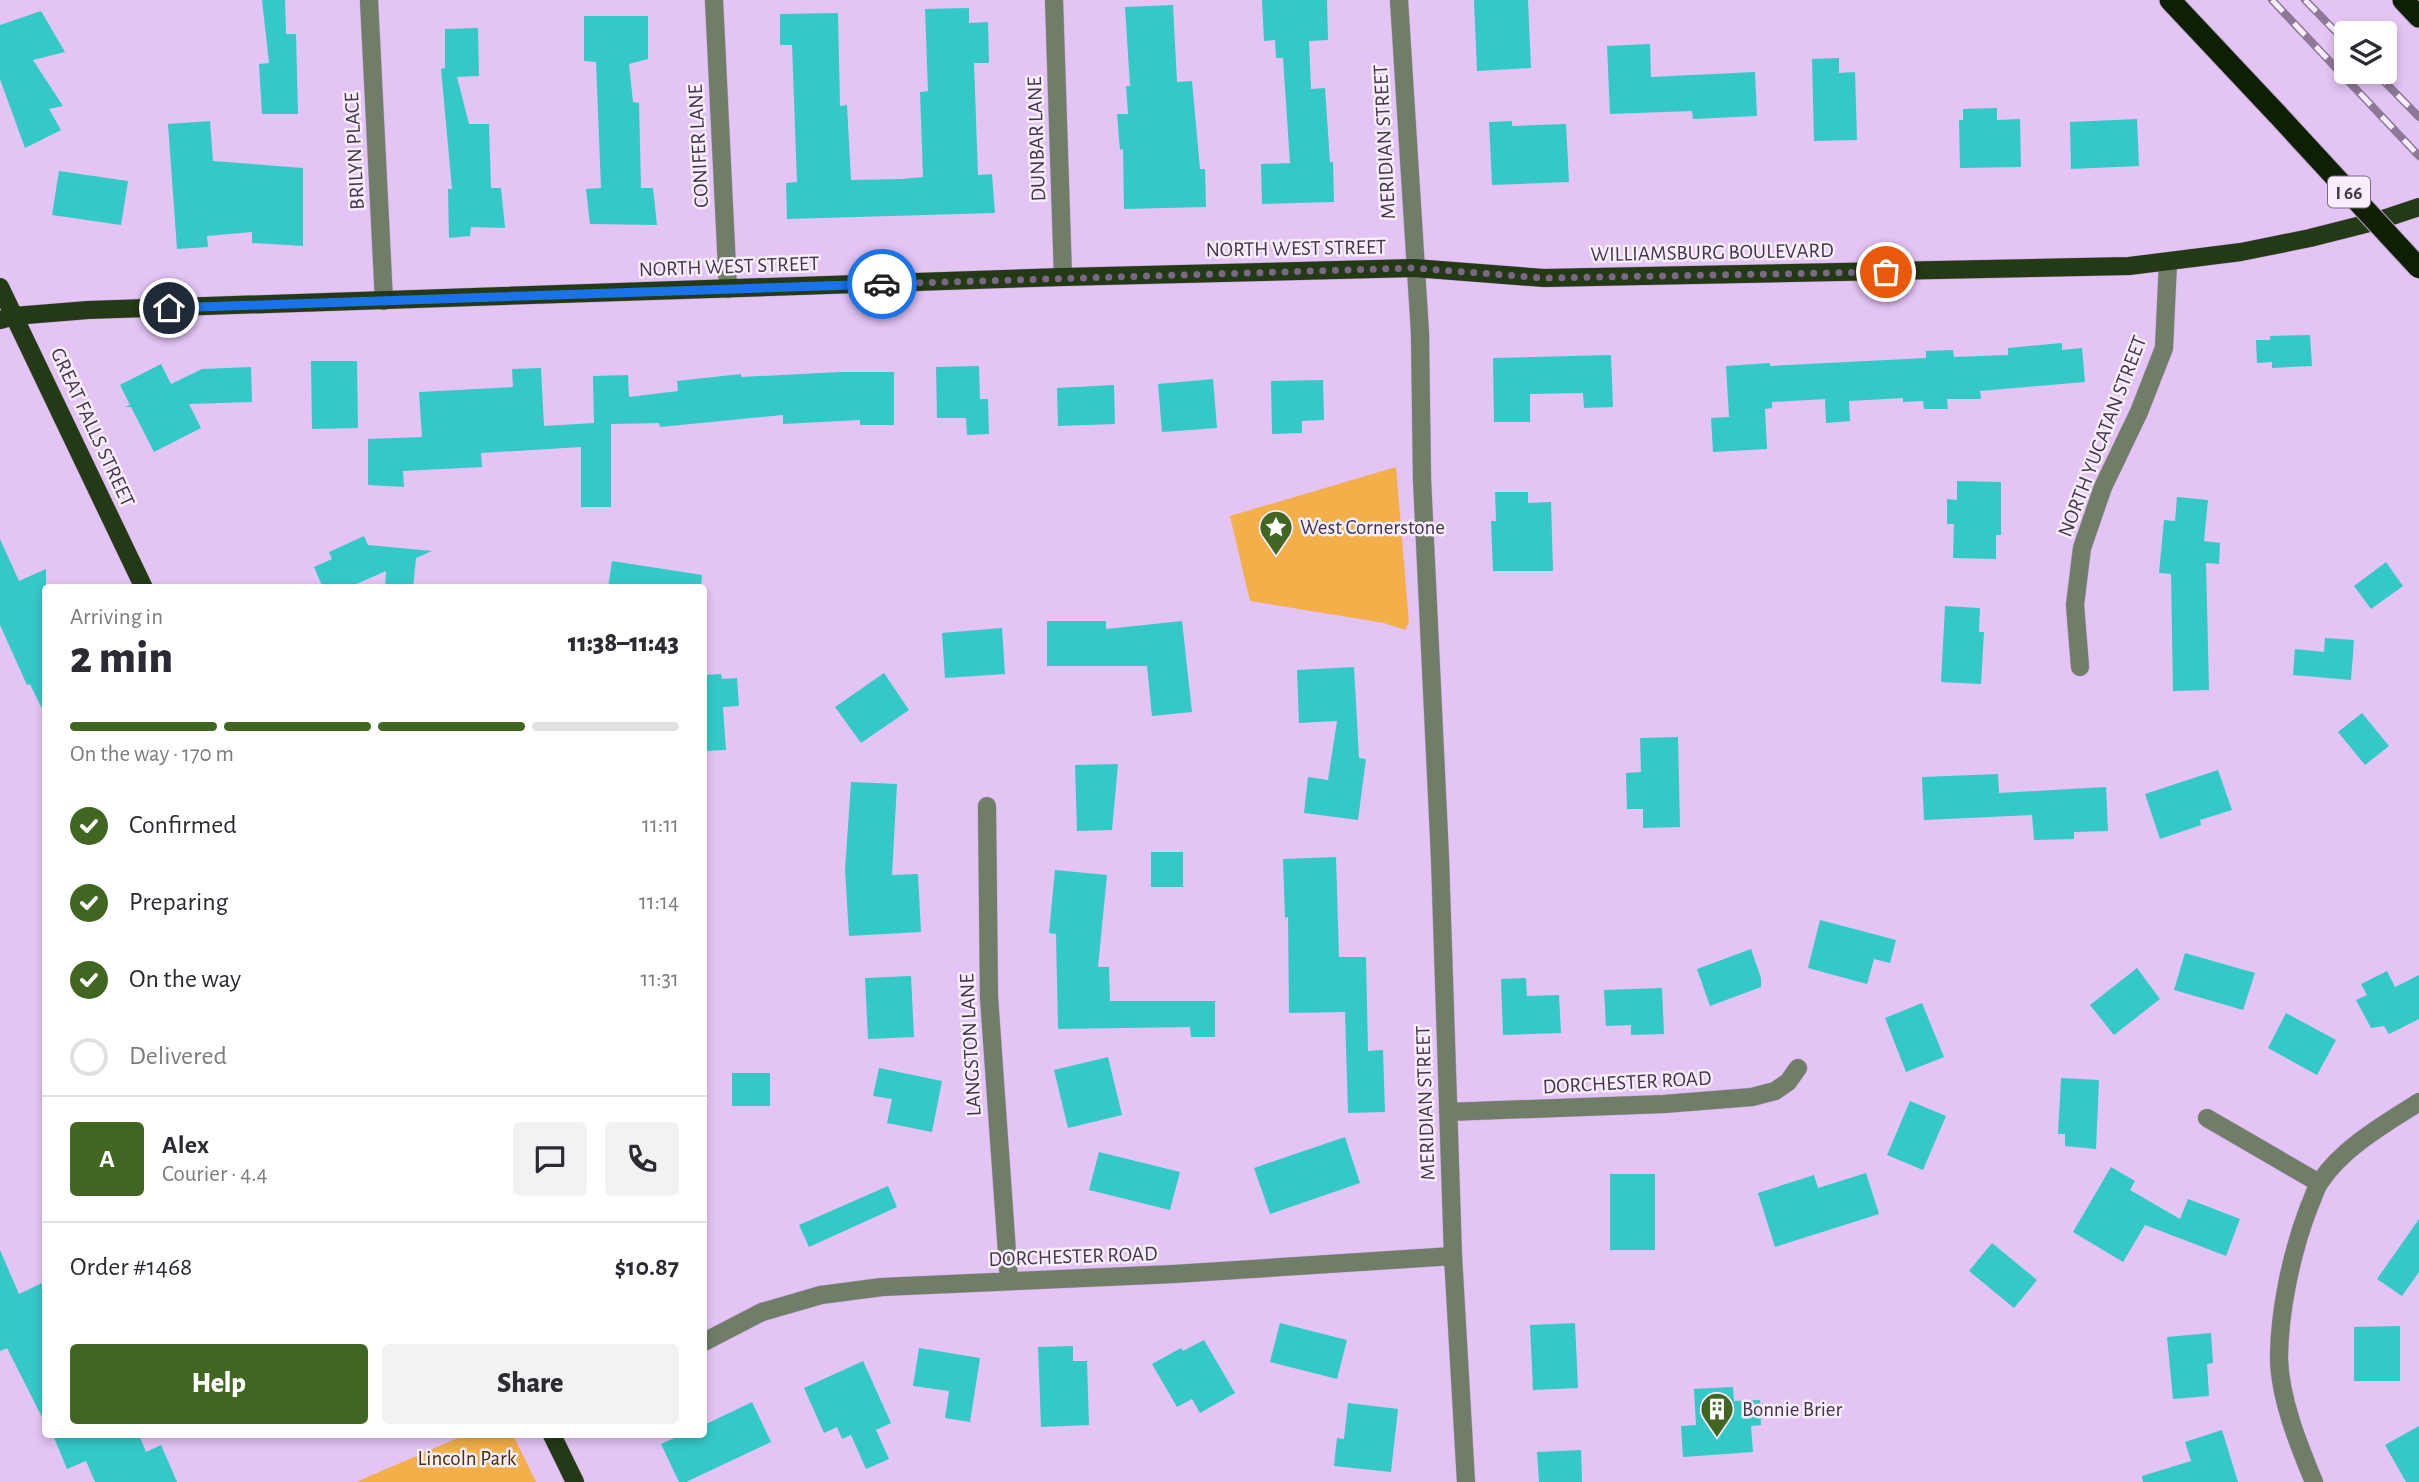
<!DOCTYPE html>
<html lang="en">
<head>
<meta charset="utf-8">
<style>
	:root { --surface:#fff; --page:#f2f2f3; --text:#2b2b33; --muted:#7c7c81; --line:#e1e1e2; --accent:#406621 }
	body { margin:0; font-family:"Alegreya Sans",sans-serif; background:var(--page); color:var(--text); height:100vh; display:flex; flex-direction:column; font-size:26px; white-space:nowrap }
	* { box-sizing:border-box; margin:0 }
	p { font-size:23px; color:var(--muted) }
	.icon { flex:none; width:38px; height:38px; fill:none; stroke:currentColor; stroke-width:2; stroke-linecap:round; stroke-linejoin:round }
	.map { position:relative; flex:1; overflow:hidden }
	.panel { position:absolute; left:42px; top:584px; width:665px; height:854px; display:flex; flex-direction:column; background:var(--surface); border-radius:7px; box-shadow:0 4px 10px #0003 }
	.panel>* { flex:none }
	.fabs { position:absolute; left:2334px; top:21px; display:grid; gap:14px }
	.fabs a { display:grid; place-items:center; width:63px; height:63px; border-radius:7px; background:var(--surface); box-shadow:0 4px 10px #0003; font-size:35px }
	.pin { position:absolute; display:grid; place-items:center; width:60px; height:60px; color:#fff; margin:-30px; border:4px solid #fff; border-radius:50%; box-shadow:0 2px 7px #0007 }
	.courier { position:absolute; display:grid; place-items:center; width:70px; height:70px; margin:-35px; border:5px solid #1a73e8; border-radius:50%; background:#fff; color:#222; box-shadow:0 2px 9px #0007 }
	.overview em { font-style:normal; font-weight:800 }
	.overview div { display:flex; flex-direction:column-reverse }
	.overview { display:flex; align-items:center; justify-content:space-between; height:119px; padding:0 28px }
	h1 { font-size:46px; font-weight:800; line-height:52px }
	.bar { display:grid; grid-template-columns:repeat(4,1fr); gap:10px 7px; align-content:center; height:84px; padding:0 28px }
	.bar i { height:9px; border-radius:5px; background:var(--line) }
	.bar .on { background:var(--accent) }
	.bar p { grid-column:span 4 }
	.line { display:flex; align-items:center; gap:18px; padding:0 28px; border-top:2px solid var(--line) }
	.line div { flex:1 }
	.round { display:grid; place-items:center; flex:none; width:74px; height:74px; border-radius:7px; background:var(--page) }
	ol { padding:0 28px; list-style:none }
	li { display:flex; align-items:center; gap:21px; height:77px }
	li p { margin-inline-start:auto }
	li .icon { padding:7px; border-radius:50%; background:var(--accent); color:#fff; stroke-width:4 }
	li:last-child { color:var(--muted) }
	li i { width:38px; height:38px; border:4px solid var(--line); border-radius:50% }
	.primary-button { display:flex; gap:14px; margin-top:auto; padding:14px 28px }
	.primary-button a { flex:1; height:80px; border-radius:7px; background:var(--accent); color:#fff; font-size:28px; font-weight:800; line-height:80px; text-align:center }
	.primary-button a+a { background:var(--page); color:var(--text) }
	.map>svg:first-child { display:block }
	.green { fill:#f3af49 }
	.building { fill:#34c9c7 }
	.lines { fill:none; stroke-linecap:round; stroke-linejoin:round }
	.minor-casing { stroke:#c0a5cf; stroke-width:19 }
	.major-casing { stroke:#c0a5cf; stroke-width:19 }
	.highway-casing { stroke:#c0a5cf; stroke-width:23 }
	.minor { stroke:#707d69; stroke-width:18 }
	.major { stroke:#243916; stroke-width:18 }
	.highway { stroke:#0f2002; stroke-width:21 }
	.rail-casing { stroke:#8d7898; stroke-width:8 }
	.rail { stroke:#f8eefd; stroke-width:5; stroke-dasharray:16; stroke-linecap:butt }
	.highway-bridge-casing { stroke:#c0a5cf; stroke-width:23; stroke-linecap:butt }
	.highway-bridge { stroke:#0f2002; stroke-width:21 }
	.done { stroke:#7b6886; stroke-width:7; stroke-dasharray:0 12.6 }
	.route { stroke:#1a73e8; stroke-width:9 }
	.labels { text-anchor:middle; stroke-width:5; stroke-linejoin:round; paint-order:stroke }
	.shield { fill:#f8eefd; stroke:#796e80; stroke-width:2 }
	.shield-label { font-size:19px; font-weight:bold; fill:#43374a }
	.street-label { font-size:21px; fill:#43374a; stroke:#f8eefd }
	.poi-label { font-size:21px; fill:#43374a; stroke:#f8eefd; text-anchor:start }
	.park-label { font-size:21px; fill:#4d3000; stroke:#f8eefd }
</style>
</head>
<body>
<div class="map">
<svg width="2419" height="1482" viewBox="0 0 2419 1482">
	<rect width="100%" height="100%" fill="#e3c4f4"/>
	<!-- green -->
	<path class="green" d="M 1396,467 L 1409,622 L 1405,630 L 1384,623 L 1250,601 L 1230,516 Z
		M 465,1435 L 513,1435 L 536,1482 L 356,1482 Z"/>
	<!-- building -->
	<path class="building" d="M 262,0 L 285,0 L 286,34 L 296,34 L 298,114 L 262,114 L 259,64 L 269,63 Z
		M 1262,0 L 1327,0 L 1328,40 L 1309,41 L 1311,89 L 1325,88 L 1330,162 L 1333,162 L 1334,202 L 1262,204 L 1261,164 L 1290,163 L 1283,58 L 1276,58 L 1275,40 L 1264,41 Z
		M 1474,0 L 1528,0 L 1531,68 L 1477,71 Z
		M 1173,5 L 1177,82 L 1192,81 L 1200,169 L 1205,169 L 1206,207 L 1124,209 L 1123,149 L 1120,150 L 1117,114 L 1128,114 L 1126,86 L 1130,86 L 1125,7 Z
		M 969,8 L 969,23 L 988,22 L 989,63 L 974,63 L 978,175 L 992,174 L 995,213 L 787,219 L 786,183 L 797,182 L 792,45 L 780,45 L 780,14 L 838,13 L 840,106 L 847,105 L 851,180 L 902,179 L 923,177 L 920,92 L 928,91 L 925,9 Z
		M 41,11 L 65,52 L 33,60 L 63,106 L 49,109 L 61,130 L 25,148 L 0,79 L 0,25 Z
		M 584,16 L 648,16 L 648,59 L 629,64 L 633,102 L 639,103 L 641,188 L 653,188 L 657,225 L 590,224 L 586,189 L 601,188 L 596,62 L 584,61 Z
		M 478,28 L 479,76 L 457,77 L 469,124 L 489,124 L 491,188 L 501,188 L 505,228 L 471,227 L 470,236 L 449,238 L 448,189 L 452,189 L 441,69 L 445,68 L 445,29 Z
		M 1650,44 L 1651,77 L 1755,72 L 1757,116 L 1693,119 L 1692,111 L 1610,114 L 1607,46 Z
		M 1839,58 L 1839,73 L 1855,72 L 1857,140 L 1814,141 L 1812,59 Z
		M 1997,108 L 1997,120 L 2020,119 L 2021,167 L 1960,168 L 1959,120 L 1963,120 L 1963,109 Z
		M 2137,119 L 2139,166 L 2071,169 L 2070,122 Z
		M 210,121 L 213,161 L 303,168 L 303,246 L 252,243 L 252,232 L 207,236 L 208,247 L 177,249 L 168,124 Z
		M 1512,121 L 1512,126 L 1566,124 L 1569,182 L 1492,185 L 1489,122 Z
		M 59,171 L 128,181 L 121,225 L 52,215 Z
		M 2310,335 L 2312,366 L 2272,368 L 2272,362 L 2257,363 L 2256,340 L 2270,340 L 2270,336 Z
		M 2062,343 L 2062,350 L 2082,348 L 2085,382 L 1980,391 L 1981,399 L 1947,399 L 1948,409 L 1924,409 L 1923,401 L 1903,402 L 1903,398 L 1849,401 L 1850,421 L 1826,423 L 1825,399 L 1772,402 L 1772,408 L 1765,409 L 1767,449 L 1713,452 L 1711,418 L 1729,417 L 1726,366 L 1770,363 L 1770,366 L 1926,358 L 1926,351 L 1953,350 L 1954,357 L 2008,355 L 2008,348 Z
		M 1611,355 L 1613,407 L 1584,408 L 1583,393 L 1530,394 L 1530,422 L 1494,422 L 1493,358 Z
		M 311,361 L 357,361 L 358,428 L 312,429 Z
		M 161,364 L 171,384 L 202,369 L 251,367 L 252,402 L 189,404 L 201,428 L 154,452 L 131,407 L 125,407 L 130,405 L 120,385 Z
		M 979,366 L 980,399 L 988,399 L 989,434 L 967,435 L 966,418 L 937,418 L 936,367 Z
		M 541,368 L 544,426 L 594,423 L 593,376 L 628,375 L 629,397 L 678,391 L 677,381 L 741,374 L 741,377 L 840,372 L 894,372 L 894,425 L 860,425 L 860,420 L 783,424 L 783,415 L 660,427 L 659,423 L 611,424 L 611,507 L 581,507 L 581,447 L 481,453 L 482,467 L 403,471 L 404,487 L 368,485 L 368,439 L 422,437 L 419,392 L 513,387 L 512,369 Z
		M 1213,379 L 1217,428 L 1162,432 L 1158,384 Z
		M 1323,380 L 1324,420 L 1302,421 L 1302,433 L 1272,434 L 1271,381 Z
		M 1114,385 L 1115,424 L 1058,426 L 1057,388 Z
		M 1957,481 L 2001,482 L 2001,535 L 1996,535 L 1996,559 L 1953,558 L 1954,524 L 1947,524 L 1947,499 L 1957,500 Z
		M 1495,492 L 1528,492 L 1528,503 L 1551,502 L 1553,571 L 1493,571 L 1491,521 L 1496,521 Z
		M 2177,497 L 2208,500 L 2204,541 L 2220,543 L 2219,564 L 2206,563 L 2209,690 L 2173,691 L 2171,574 L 2159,573 L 2164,520 L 2175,521 Z
		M 364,536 L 368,545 L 432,551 L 416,558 L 413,588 L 385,588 L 386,571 L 347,588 L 323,588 L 314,567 L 332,559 L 329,552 Z
		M 0,539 L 19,581 L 46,569 L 46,717 L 30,684 L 27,685 L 0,625 Z
		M 612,561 L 702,575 L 701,588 L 608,588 Z
		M 2386,562 L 2403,586 L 2371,609 L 2354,586 Z
		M 1945,606 L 1980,608 L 1979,632 L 1984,632 L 1981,684 L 1941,682 Z
		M 1047,621 L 1106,621 L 1106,629 L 1182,621 L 1192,712 L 1152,716 L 1147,666 L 1047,666 Z
		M 1002,628 L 1005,674 L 945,678 L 942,633 Z
		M 2325,638 L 2354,640 L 2351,680 L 2293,675 L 2295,649 L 2324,652 Z
		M 1354,667 L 1359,758 L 1366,759 L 1358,820 L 1304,813 L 1308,777 L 1328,780 L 1337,721 L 1299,723 L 1297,670 Z
		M 884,673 L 909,710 L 861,743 L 835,707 Z
		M 721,674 L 722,679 L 737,678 L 739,706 L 723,707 L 726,750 L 704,751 L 704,675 Z
		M 2362,713 L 2389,746 L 2365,765 L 2338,732 Z
		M 1678,737 L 1680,827 L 1643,828 L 1643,809 L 1627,809 L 1626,773 L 1641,772 L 1640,738 Z
		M 1118,764 L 1112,830 L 1077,831 L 1075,765 Z
		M 2218,770 L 2232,810 L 2200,820 L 2201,825 L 2160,839 L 2145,794 Z
		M 1998,774 L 1999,793 L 2106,787 L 2108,831 L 2074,832 L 2074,839 L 2034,840 L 2032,815 L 1924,820 L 1922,777 Z
		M 851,782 L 897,784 L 892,875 L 918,874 L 921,932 L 849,936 L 845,870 Z
		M 1151,852 L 1183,852 L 1183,887 L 1151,887 Z
		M 1336,857 L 1339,957 L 1366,957 L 1368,1051 L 1383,1050 L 1385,1112 L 1348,1113 L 1345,1012 L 1289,1013 L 1288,917 L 1285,918 L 1283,859 Z
		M 1055,870 L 1107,875 L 1098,967 L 1109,967 L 1110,1001 L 1215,1001 L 1215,1037 L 1191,1037 L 1190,1027 L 1058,1029 L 1056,934 L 1049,933 Z
		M 1820,920 L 1896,940 L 1890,963 L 1874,959 L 1867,984 L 1808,968 Z
		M 1751,949 L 1761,978 L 1761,987 L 1710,1006 L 1697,969 Z
		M 2185,953 L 2255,973 L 2243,1010 L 2174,990 Z
		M 2137,968 L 2160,999 L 2114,1035 L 2090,1005 Z
		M 2387,971 L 2395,987 L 2419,975 L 2419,1019 L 2389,1034 L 2384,1026 L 2371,1028 L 2356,1000 L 2367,995 L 2361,984 Z
		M 911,976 L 914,1037 L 868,1039 L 865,978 Z
		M 1526,978 L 1527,996 L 1559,995 L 1561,1033 L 1503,1035 L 1501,979 Z
		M 1662,988 L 1664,1034 L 1631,1035 L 1631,1025 L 1606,1026 L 1604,990 Z
		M 1922,1003 L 1944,1057 L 1906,1072 L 1885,1018 Z
		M 2286,1013 L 2336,1040 L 2317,1075 L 2268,1048 Z
		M 1108,1057 L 1122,1115 L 1068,1128 L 1054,1070 Z
		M 879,1068 L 942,1081 L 932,1132 L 887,1123 L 892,1099 L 873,1096 Z
		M 732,1073 L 770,1073 L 770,1106 L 732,1106 Z
		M 2061,1078 L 2099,1080 L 2096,1149 L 2065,1146 L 2065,1134 L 2058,1134 Z
		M 1910,1101 L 1946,1116 L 1923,1170 L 1887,1155 Z
		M 1345,1137 L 1360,1183 L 1270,1214 L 1254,1168 Z
		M 1099,1152 L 1180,1172 L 1170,1210 L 1089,1190 Z
		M 2111,1167 L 2135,1181 L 2130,1190 L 2180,1219 L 2188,1199 L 2240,1219 L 2226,1256 L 2145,1225 L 2123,1262 L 2073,1232 Z
		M 1866,1173 L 1879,1214 L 1775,1247 L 1758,1193 L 1814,1175 L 1818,1188 Z
		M 1610,1174 L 1655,1174 L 1655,1250 L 1610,1250 Z
		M 888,1186 L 897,1207 L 809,1247 L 799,1225 Z
		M 2419,1219 L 2419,1272 L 2402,1296 L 2377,1279 Z
		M 1992,1243 L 2037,1280 L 2014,1308 L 1969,1271 Z
		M 0,1250 L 19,1294 L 46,1281 L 46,1425 L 7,1348 L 0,1351 Z
		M 1280,1323 L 1347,1340 L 1337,1379 L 1270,1362 Z
		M 1575,1323 L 1578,1388 L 1533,1390 L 1530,1325 Z
		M 2400,1326 L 2400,1381 L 2354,1381 L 2354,1327 Z
		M 2211,1333 L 2213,1363 L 2207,1364 L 2209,1396 L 2173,1399 L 2167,1337 Z
		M 1204,1340 L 1235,1393 L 1200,1413 L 1192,1399 L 1177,1407 L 1152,1364 L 1181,1348 L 1183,1351 Z
		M 1073,1346 L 1073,1361 L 1087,1361 L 1089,1425 L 1041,1427 L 1038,1347 Z
		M 919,1348 L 980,1358 L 970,1422 L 945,1418 L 949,1391 L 913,1386 Z
		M 863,1361 L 891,1423 L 876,1430 L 889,1459 L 866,1469 L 851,1435 L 842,1439 L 837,1427 L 824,1433 L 804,1388 Z
		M 1733,1387 L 1734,1401 L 1760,1400 L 1761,1425 L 1751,1426 L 1753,1452 L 1683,1457 L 1681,1426 L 1696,1425 L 1694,1389 Z
		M 752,1402 L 771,1442 L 686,1482 L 679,1482 L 661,1444 L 681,1435 L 704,1435 L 704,1425 Z
		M 1348,1403 L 1398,1409 L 1391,1472 L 1334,1466 L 1337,1438 L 1344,1439 Z
		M 2419,1426 L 2419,1482 L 2406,1482 L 2385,1445 Z
		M 2222,1430 L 2238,1482 L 2143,1482 L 2142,1476 L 2191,1461 L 2185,1442 Z
		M 53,1435 L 139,1435 L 146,1452 L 161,1445 L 177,1482 L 95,1482 L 86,1461 L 67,1469 Z
		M 1581,1450 L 1582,1482 L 1539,1482 L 1537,1452 Z"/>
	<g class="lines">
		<defs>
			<path id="minor" d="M 369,0 L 384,301
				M 714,0 L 728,289
				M 1054,0 L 1063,277
				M 1399,0 L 1420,333 L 1422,479 L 1440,858 L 1453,1256 L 1466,1482
				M 2080,667 L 2075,605 L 2082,548 L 2103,487 L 2139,412 L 2164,348 L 2168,262
				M 987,806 L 989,997 L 1009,1281
				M 1448,1112 L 1664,1104 L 1752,1097 L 1775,1091 L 1788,1082 L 1798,1068
				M 2207,1118 L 2319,1183
				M 704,1342 L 762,1312 L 821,1295 L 882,1287 L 1174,1274 L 1453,1256
				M 2314,1482 C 2299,1446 2280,1399 2279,1359 C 2279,1311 2292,1251 2309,1207 C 2313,1199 2315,1189 2320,1182 C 2342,1148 2386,1123 2419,1102"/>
			<path id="major" d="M 0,287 L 144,588
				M 0,320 L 14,316 L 88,310 L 1063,277 L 1414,268 L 1544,278 L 2129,266 L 2241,252 L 2310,238 L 2377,221 L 2419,207
				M 552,1435 L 575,1482"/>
			<path id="highway" d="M 2170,0 L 2278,115
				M 2403,0 L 2419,17"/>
		</defs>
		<!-- minor casing -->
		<use href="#minor" class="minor-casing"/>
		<!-- major casing -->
		<use href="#major" class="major-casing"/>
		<!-- highway casing -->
		<use href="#highway" class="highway-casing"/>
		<!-- minor -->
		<use href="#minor" class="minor"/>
		<!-- major -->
		<use href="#major" class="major"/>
		<!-- highway -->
		<use href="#highway" class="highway"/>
		<defs>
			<path id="rail" d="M 2272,0 L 2419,156
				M 2305,0 L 2347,43
				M 2375,72 L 2419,117"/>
		</defs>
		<!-- rail casing -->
		<use href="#rail" class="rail-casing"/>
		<!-- rail -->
		<use href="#rail" class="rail"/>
		<defs>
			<path id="highway-bridge" d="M 2278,115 L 2419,268"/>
		</defs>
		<!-- highway-bridge casing -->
		<use href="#highway-bridge" class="highway-bridge-casing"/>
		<!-- highway-bridge -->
		<use href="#highway-bridge" class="highway-bridge"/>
	</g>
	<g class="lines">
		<!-- done -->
		<path class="done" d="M 882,284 L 1414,268 L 1544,278 L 1886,272"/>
		<!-- route -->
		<path class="route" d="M 169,308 L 882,284"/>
	</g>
	<!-- icons -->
	<defs>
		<symbol id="sight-pin" viewBox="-11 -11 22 30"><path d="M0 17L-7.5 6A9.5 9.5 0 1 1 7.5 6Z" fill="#406621" stroke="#f8eefd"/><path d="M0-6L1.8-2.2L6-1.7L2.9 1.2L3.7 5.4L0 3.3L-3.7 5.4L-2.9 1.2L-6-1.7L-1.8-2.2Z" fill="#fff"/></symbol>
		<symbol id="building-pin" viewBox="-11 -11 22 30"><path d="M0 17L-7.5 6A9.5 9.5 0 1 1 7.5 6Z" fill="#406621" stroke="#f8eefd"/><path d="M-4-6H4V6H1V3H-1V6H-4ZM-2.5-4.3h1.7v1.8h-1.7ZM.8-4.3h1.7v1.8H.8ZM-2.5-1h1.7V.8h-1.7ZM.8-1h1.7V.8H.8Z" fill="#fff"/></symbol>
	</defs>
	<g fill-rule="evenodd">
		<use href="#sight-pin" x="1257" y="508" width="38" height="52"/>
		<use href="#building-pin" x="1698" y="1390" width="38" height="52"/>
	</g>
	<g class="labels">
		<!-- shield labels -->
		<rect class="shield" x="2328" y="176.5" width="42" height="31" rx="5"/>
		<g class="shield-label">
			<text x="2349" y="199">I 66</text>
		</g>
		<!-- street labels -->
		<g class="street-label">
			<text transform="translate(1036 139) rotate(-92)" y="7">DUNBAR LANE</text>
			<text transform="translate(1384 142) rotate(-93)" y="7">MERIDIAN STREET</text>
			<text transform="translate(698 146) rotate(-93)" y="7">CONIFER LANE</text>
			<text transform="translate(354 151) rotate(-93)" y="7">BRILYN PLACE</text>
			<text transform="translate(1296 248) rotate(-1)" y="7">NORTH WEST STREET</text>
			<text transform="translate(1712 252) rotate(-1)" y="7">WILLIAMSBURG BOULEVARD</text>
			<text transform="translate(729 266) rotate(-2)" y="7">NORTH WEST STREET</text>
			<text transform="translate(93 427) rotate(65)" y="7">GREAT FALLS STREET</text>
			<text transform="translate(2102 436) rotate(-69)" y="7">NORTH YUCATAN STREET</text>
			<text transform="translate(970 1045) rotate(-93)" y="7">LANGSTON LANE</text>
			<text transform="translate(1627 1082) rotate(-3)" y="7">DORCHESTER ROAD</text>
			<text transform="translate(1425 1103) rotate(-92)" y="7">MERIDIAN STREET</text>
			<text transform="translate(1073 1256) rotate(-2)" y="7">DORCHESTER ROAD</text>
		</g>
		<!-- poi labels -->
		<g class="poi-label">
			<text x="1300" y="534">West Cornerstone</text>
			<text x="1742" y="1416">Bonnie Brier</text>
		</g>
		<!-- park labels -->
		<g class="park-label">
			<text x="467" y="1465">Lincoln Park</text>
		</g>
	</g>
</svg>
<div class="fabs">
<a><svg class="icon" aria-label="layers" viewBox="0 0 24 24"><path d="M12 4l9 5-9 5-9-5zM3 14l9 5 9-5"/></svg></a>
</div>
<div class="pin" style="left:1886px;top:272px;background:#ea580c"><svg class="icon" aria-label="bag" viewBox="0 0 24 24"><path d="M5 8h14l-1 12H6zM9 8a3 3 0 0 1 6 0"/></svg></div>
<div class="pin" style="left:169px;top:308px;background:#1f2937"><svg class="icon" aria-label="home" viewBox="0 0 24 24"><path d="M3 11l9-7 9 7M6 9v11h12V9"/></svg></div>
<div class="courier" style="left:882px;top:284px"><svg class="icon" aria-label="car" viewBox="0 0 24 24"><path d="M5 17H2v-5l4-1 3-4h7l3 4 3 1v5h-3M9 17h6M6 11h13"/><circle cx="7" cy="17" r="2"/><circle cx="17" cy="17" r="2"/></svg></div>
<section class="panel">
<div class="overview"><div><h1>2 min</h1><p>Arriving in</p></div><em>11:38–11:43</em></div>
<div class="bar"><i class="on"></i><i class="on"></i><i class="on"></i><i></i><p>On the way · 170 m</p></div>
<ol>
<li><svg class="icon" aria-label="check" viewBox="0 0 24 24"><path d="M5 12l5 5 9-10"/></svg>Confirmed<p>11:11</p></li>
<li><svg class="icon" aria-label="check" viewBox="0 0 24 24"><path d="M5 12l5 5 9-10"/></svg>Preparing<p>11:14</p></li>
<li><svg class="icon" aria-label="check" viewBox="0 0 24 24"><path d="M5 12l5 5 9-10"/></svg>On the way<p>11:31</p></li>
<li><i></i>Delivered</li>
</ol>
<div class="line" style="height:126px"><b class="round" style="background:var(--accent);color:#fff">A</b><div><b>Alex</b><p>Courier · 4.4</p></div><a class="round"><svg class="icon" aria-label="chat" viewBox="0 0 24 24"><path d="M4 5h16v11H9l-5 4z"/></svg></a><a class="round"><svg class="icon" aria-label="phone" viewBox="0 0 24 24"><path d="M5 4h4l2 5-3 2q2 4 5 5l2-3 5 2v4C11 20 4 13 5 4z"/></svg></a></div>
<div class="line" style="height:91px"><div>Order #1468</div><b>$10.87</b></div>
<div class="primary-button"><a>Help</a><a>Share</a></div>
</section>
</div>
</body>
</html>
